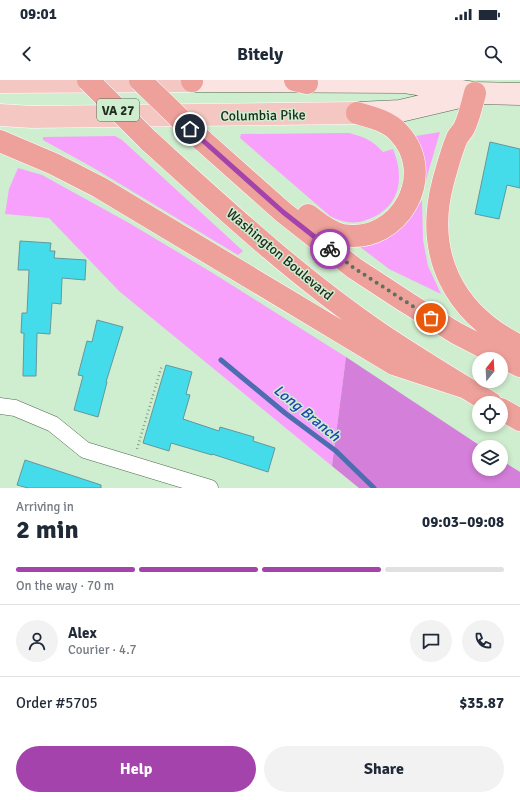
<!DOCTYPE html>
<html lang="en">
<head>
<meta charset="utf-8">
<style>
	:root { --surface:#fff; --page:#f2f2f3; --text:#1f2937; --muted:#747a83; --line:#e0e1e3; --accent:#a443ab }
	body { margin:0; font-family:Signika,sans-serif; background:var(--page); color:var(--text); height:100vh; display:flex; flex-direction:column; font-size:15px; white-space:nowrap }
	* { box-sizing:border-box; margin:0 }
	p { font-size:13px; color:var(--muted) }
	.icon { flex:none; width:22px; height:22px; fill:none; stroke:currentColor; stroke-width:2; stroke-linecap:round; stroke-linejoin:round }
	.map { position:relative; height:408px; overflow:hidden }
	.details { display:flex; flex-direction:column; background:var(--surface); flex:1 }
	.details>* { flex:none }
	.needle { width:26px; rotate:18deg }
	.buttons { position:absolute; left:472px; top:272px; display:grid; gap:8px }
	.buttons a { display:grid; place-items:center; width:36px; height:36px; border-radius:50%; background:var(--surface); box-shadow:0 2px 6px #0003; font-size:20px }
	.pin { position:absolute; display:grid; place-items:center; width:34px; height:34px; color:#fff; margin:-17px; border:2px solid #fff; border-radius:50%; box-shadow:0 1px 4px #0007 }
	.courier { position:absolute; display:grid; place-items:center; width:40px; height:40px; margin:-20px; border:3px solid #a443ab; border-radius:50%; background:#fff; color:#222; box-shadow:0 1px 5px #0007 }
	.head em { font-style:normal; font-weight:700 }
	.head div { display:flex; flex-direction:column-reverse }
	.head { display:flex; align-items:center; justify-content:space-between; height:68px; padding:0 16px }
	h1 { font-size:26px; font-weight:700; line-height:30px }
	.bar { display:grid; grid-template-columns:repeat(4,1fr); gap:6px 4px; align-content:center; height:48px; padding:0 16px }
	.bar i { height:5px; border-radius:3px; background:var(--line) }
	.bar .selected { background:var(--accent) }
	.bar p { grid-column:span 4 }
	.line { display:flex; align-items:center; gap:10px; padding:0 16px; border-top:1px solid var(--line) }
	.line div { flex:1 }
	.round { display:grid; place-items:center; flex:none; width:42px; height:42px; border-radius:21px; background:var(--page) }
	.action { display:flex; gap:8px; margin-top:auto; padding:8px 16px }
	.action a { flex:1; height:46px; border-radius:24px; background:var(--accent); color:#fff; font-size:16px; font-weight:700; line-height:46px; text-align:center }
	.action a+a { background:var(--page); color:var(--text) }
	.status { display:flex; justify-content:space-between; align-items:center; height:28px; padding:0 20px; background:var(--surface); direction:ltr }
	.status svg { height:11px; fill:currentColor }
	header { display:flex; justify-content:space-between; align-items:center; height:52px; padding:0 16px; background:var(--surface); font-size:18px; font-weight:700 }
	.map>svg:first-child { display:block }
	.green { fill:#f7a1fd }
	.forest { fill:#d47fda }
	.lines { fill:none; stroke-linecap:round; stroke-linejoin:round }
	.stream { stroke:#4c6daf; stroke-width:5 }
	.building { fill:#44dceb; stroke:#66969b }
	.street-casing { stroke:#506b50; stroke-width:17 }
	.secondary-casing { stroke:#506b50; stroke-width:23 }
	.primary-casing { stroke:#fff; stroke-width:23 }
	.highway-casing { stroke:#fff; stroke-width:23 }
	.path { stroke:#869c86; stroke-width:2.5; stroke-dasharray:1 3; stroke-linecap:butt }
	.street { stroke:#fff; stroke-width:16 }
	.secondary { stroke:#fae3e1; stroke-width:22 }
	.primary { stroke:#f4c7c2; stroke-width:22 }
	.highway { stroke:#eda19a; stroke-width:22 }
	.highway-bridge-casing { stroke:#fff; stroke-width:23; stroke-linecap:butt }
	.highway-bridge { stroke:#eda19a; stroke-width:22 }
	.done { stroke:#5e705e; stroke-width:4; stroke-dasharray:0 7.2 }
	.route { stroke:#a443ab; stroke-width:5 }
	.labels { text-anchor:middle; stroke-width:3; stroke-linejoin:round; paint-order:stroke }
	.shield { fill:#cfedcf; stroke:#565; stroke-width:1 }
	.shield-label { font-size:13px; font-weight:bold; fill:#212c21 }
	.street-label { font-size:14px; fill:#212c21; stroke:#cfedcf }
	.water-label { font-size:15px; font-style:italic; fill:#1c44b6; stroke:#cfedcf }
</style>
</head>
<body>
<div class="status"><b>09:01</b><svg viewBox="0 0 49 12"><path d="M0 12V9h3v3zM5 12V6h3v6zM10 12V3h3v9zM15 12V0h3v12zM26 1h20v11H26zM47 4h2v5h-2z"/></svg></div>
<header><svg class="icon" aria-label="back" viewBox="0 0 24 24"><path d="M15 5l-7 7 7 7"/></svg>Bitely<svg class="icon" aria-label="search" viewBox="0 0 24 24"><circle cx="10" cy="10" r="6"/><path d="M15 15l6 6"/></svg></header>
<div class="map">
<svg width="520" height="408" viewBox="0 0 520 408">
	<rect width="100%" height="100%" fill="#cfedcf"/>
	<!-- green -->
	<path class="green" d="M 440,52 L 425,103 C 425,83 425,74 416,56 Z
		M 349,53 C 364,57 372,60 383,72 L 393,69 C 405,98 400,127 369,139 C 355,145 343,143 330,136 L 240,58 L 241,54 Z
		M 115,56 L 122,60 L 243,171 L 238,175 L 92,87 L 43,60 L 43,57 Z
		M 18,88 L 42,95 L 129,143 L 211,192 L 346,277 L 332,386 L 119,211 L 49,138 L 5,134 L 9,109 Z
		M 422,120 L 423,160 L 428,186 L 441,214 L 389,189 L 355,163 L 393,151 L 405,143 Z"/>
	<!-- forest -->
	<path class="forest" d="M 346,277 L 482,367 L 479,367 L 479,389 L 501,389 L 501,380 L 520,392 L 520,408 L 359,408 L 332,386 Z"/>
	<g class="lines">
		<!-- stream -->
		<path class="stream" d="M 221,280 L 285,333 L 336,371 L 374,408"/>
	</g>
	<!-- building -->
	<path class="building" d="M 490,62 L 520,69 L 520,108 L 507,105 L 499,139 L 475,134 Z
		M 20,161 L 51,163 L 50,171 L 55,171 L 54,178 L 86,180 L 85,200 L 62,198 L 61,224 L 52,223 L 50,254 L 37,253 L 36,296 L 23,296 L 24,253 L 21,253 L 22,233 L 27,233 L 29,190 L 18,190 Z
		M 97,240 L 123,247 L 106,302 L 107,302 L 98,337 L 74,330 L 83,296 L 78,295 L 87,261 L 92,262 Z
		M 166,285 L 192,292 L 186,314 L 190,315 L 183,339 L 219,351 L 220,347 L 254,357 L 253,361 L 275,368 L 268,392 L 212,374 L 212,375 L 171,363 L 169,371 L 143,363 Z
		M 25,380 L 101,405 L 101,408 L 28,408 L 17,405 Z"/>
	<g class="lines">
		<defs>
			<path id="street" d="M 0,326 L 15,328 L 53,344 L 85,370 L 210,408"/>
			<path id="secondary" d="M 192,1 L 403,2 L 475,13 L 520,14
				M 358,33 L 400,31 L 464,16"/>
			<path id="primary" d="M 0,2 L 192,1
				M 0,35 L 32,37 L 357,33"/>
			<path id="highway" d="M 295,0 L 307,3
				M 192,1 L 192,0
				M 475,13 C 472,25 469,38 464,48 C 462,52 459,54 457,58 C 451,72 447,88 443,102 C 424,174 453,233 520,266
				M 148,60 C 222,127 296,196 378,252 C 415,277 453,300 491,323
				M 202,60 L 283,132 L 354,188 L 406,222 L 456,253 L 520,286
				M 0,61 L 54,84 L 99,107 L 394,284 L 464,307
				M 308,135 C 319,143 330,153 343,155 C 399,165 439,94 398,52 C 388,41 371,37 357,33
				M 501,329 L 520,340"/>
		</defs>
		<!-- street casing -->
		<use href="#street" class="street-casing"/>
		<!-- secondary casing -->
		<use href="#secondary" class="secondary-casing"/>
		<!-- primary casing -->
		<use href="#primary" class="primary-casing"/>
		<!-- highway casing -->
		<use href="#highway" class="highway-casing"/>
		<!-- path -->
		<path class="path" d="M 137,369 L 162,285"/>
		<!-- street -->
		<use href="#street" class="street"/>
		<!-- secondary -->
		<use href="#secondary" class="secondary"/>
		<!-- primary -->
		<use href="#primary" class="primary"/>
		<!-- highway -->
		<use href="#highway" class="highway"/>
		<defs>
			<path id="highway-bridge" d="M 88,0 L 148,60
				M 140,0 L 202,60"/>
		</defs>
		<!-- highway-bridge casing -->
		<use href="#highway-bridge" class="highway-bridge-casing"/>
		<!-- highway-bridge -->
		<use href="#highway-bridge" class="highway-bridge"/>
	</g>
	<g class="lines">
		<!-- done -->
		<path class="done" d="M 330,169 L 354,188 L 431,238"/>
		<!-- route -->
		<path class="route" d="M 190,49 L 283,132 L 330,169"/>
	</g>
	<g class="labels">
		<!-- shield labels -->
		<rect class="shield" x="97" y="19" width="42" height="22" rx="3"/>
		<g class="shield-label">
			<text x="118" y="35">VA 27</text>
		</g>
		<!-- street labels -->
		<g class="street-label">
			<text transform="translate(263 35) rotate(-1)" y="5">Columbia Pike</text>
			<text transform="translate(280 174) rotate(40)" y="5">Washington Boulevard</text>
		</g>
		<!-- water labels -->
		<g class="water-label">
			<text transform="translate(307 333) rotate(39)" y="5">Long Branch</text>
		</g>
	</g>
</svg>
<div class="buttons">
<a><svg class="needle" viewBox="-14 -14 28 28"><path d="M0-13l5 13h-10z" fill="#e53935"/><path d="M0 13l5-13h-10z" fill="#747a83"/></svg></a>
<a><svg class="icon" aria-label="locate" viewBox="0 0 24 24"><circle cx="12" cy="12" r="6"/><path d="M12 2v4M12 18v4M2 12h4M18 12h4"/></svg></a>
<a><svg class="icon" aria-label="layers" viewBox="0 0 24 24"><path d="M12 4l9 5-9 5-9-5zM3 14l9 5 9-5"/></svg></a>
</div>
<div class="pin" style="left:431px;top:238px;background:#ea580c"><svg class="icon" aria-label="bag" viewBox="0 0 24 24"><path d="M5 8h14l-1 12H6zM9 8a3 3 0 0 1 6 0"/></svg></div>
<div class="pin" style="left:190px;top:49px;background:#1f2937"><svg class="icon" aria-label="home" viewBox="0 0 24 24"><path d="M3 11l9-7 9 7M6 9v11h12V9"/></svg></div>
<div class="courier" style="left:330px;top:169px"><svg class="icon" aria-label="bike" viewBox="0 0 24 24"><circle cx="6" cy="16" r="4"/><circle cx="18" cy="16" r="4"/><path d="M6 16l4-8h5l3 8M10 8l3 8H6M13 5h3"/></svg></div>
</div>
<section class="details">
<div class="head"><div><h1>2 min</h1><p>Arriving in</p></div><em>09:03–09:08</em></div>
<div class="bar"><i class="selected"></i><i class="selected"></i><i class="selected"></i><i></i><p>On the way · 70 m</p></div>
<div class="line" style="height:72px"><a class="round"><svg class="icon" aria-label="person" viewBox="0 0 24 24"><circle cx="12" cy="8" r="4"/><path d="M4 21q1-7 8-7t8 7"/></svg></a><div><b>Alex</b><p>Courier · 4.7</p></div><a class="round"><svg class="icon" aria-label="chat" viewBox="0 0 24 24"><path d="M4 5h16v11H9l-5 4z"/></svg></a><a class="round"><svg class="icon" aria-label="phone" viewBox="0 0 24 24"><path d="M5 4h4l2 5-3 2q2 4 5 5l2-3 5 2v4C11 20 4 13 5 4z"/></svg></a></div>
<div class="line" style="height:52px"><div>Order #5705</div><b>$35.87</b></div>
<div class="action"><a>Help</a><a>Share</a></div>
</section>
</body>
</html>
